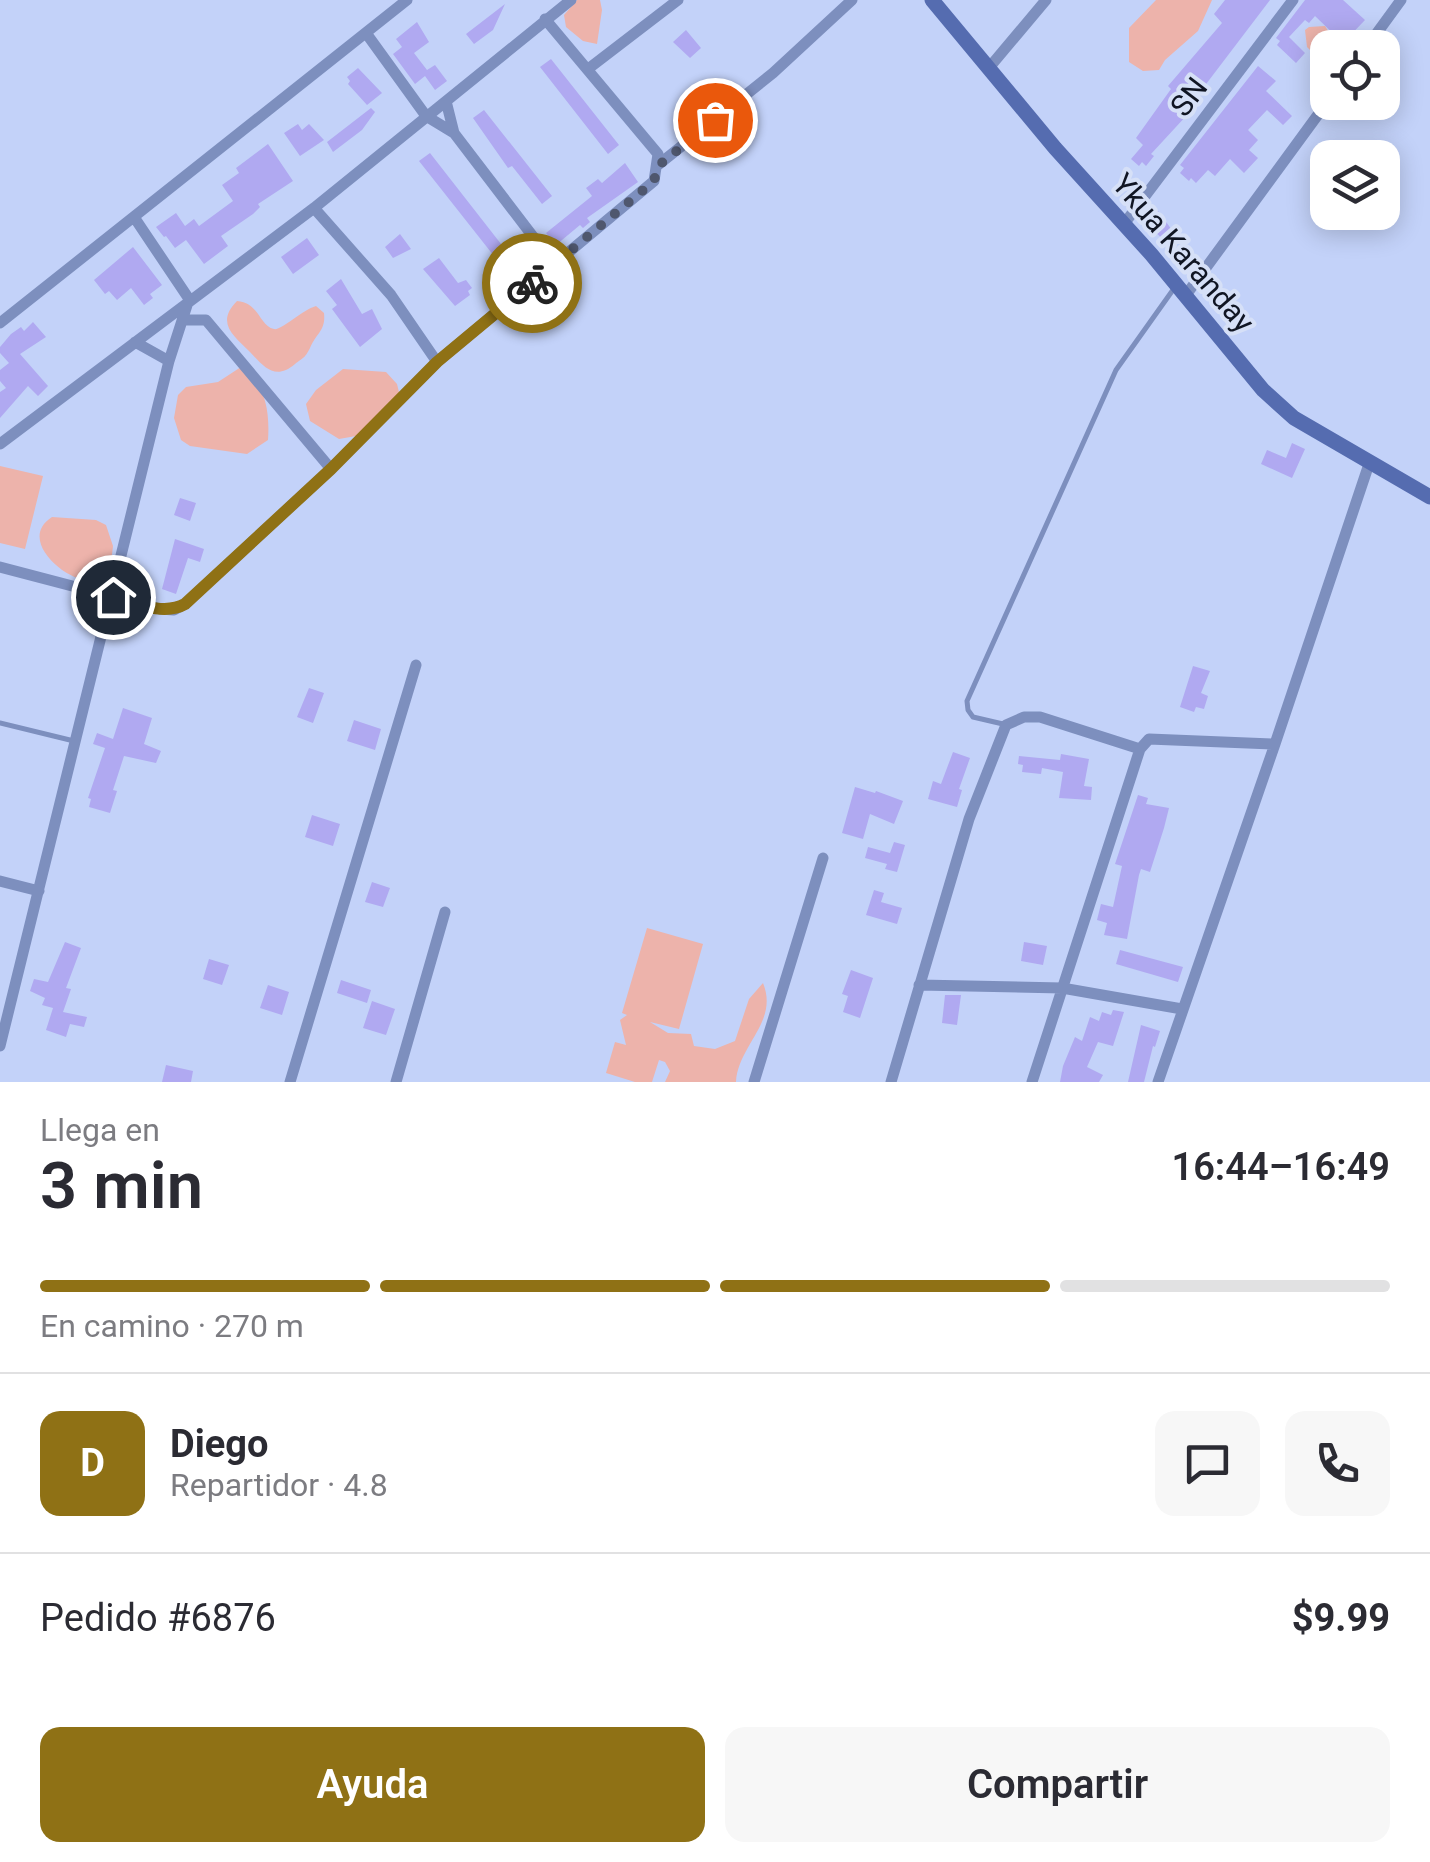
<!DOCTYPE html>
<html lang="es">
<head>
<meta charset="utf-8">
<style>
	:root { --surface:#fff; --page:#f7f7f7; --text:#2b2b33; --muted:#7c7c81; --line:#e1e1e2; --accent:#8f7115 }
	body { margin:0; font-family:Roboto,sans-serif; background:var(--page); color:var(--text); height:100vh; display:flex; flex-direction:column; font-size:38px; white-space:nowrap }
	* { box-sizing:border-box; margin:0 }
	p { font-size:32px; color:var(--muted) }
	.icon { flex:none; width:55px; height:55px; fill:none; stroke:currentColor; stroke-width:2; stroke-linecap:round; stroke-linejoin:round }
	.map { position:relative; height:1082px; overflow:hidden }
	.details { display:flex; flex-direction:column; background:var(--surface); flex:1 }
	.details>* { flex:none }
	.controls { position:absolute; left:1310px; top:30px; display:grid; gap:20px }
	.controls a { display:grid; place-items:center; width:90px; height:90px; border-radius:20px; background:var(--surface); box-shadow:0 5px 25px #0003; font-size:50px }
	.pin { position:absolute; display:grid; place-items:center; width:85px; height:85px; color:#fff; margin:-42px; border:5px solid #fff; border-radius:50%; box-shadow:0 2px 10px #0007 }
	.courier { position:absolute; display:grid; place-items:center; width:100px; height:100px; margin:-50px; border:8px solid #8f7115; border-radius:50%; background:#fff; color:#222; box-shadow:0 2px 12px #0007 }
	.headline em { font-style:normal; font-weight:600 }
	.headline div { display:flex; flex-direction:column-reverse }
	.headline { display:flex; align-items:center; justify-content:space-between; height:170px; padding:0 40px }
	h1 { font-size:65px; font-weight:600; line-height:75px }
	.bar { display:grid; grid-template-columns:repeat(4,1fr); gap:15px 10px; align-content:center; height:120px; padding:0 40px }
	.bar i { height:12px; border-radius:8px; background:var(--line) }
	.bar .active { background:var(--accent) }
	.bar p { grid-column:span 4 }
	.line { display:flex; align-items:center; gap:25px; padding:0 40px; border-top:2px solid var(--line) }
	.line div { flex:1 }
	.round { display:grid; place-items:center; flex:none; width:105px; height:105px; border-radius:20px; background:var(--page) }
	.primary-button { display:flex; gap:20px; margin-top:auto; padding:20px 40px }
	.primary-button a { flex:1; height:115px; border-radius:20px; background:var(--accent); color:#fff; font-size:40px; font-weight:600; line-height:115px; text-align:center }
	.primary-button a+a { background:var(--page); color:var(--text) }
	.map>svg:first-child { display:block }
	.green { fill:#edb3ab }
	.building { fill:#b0a9f1 }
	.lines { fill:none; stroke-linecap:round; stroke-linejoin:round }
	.lane { stroke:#7d8fbe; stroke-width:5 }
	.street { stroke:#7d8fbe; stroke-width:11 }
	.secondary { stroke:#556cb0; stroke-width:15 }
	.done { stroke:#4f576e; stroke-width:10; stroke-dasharray:0 18 }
	.route { stroke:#8f7115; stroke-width:12 }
	.labels { text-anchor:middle; stroke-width:8; stroke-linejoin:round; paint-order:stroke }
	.street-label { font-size:30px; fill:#101523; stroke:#d6e0f7 }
</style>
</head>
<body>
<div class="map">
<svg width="1430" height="1082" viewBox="0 0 1430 1082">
	<rect width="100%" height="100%" fill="#c3d2f9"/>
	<!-- green -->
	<path class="green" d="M 577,0 L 600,0 L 602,10 L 597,44 L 583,41 L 566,27 L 564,15 Z
		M 1156,0 L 1212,0 L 1198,31 L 1165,60 L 1159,70 L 1143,71 L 1129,62 L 1129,28 Z
		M 1325,26 L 1338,47 L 1328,48 L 1327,60 L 1316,66 L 1315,55 L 1307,47 L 1305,30 L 1309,27 Z
		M 237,301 C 260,303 259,326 274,329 C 281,331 302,310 316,306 L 324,313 C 326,331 316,333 310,348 C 305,358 304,357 295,364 C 275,381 264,367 250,352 C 234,336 215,323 237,301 Z
		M 244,365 C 265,387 270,410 268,440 L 247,454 L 190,446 L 181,440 L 174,418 L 178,395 L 186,387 L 218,382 Z
		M 343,369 L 386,372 L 397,384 L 400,396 L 356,436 L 339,439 L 310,421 L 306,404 L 316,390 Z
		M 0,466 L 43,476 L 25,549 L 0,543 Z
		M 52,517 L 96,520 L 106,525 L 113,546 L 110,571 C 106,574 102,578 97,580 C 73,588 14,541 52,517 Z
		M 647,928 L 703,944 L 679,1029 L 650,1022 L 668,1033 L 691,1034 L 694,1046 L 715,1049 L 735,1041 L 749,999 L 763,983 C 779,1022 738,1045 736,1082 L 665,1082 L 670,1071 L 665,1062 L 659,1060 L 652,1082 L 635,1082 L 606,1073 L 615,1042 L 626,1045 L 620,1020 L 627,1015 L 622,1013 Z"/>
	<!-- building -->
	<path class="building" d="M 1225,0 L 1270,0 L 1197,96 L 1185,113 L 1187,115 L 1151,154 L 1154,156 L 1146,166 L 1142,162 L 1139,166 L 1131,159 L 1143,145 L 1136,138 L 1171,89 L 1168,86 L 1222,23 L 1214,14 Z
		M 1305,0 L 1343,0 L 1365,20 L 1343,43 L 1315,16 L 1309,23 L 1305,20 L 1289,37 L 1305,53 L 1296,63 L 1277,45 L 1280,41 L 1276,38 Z
		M 505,4 L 493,30 L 474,44 L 466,34 Z
		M 417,22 L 429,42 L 414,53 L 427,70 L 435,65 L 447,81 L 435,90 L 425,76 L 415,84 L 393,54 L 402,47 L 396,39 Z
		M 686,30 L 701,48 L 690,58 L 673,42 Z
		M 551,59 L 619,145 L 608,154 L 540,67 Z
		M 1258,66 L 1276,81 L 1266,91 L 1292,116 L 1283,125 L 1267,110 L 1248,130 L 1258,140 L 1249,150 L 1258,158 L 1244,173 L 1230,159 L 1215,176 L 1208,170 L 1196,183 L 1191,178 L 1189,181 L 1180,173 L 1184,168 L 1180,165 Z
		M 358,68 L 382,93 L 367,105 L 348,84 L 350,81 L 347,77 Z
		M 371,108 L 375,112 L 362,130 L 333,152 L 327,142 Z
		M 484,110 L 552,196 L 542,204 L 512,166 L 508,168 L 473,118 Z
		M 298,124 L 302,130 L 309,124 L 324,140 L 300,156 L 284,133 Z
		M 268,144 L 293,181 L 258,204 L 260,207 L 253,214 L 221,236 L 228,246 L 204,264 L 186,240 L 175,248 L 166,236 L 164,237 L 156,227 L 176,213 L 185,226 L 194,219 L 199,226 L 233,201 L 222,185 L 239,173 L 236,168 Z
		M 430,153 L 515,262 L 505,270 L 419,161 Z
		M 625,163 L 638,182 L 587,218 L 590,222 L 583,228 L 580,225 L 556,245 L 546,233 L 592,196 L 586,188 L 598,179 L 602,183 Z
		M 1156,208 L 1177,237 L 1168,245 L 1148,224 L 1152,220 L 1148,215 Z
		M 400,234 L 411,249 L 393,258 L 385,247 Z
		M 307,238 L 319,255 L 293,274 L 281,257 Z
		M 133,247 L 162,285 L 150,294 L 153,298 L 144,305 L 131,288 L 117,300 L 109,291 L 105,294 L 94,280 Z
		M 439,258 L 458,283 L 466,280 L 472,288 L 468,291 L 470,295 L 455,306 L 423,269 Z
		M 341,279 L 362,314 L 372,309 L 382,329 L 360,347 L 332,309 L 337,305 L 326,291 Z
		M 33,322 L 46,337 L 20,354 L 48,386 L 38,396 L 28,386 L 0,418 L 0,392 L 6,388 L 0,381 L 0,370 L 9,363 L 0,353 L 0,347 L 11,334 L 21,327 L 24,331 Z
		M 1292,443 L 1305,449 L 1292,478 L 1261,464 L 1267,450 L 1286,458 Z
		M 180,498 L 196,503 L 190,521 L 174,515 Z
		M 175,539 L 204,549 L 200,562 L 188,558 L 176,594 L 162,589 Z
		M 1193,666 L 1210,671 L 1201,693 L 1208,696 L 1204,709 L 1196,707 L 1194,712 L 1180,707 Z
		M 309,688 L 324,693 L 313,723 L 297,717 Z
		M 123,708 L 152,718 L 144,744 L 161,751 L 156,763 L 124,756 L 113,790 L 117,791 L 110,813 L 89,807 L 91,799 L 88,798 L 105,748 L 93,744 L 97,733 L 113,739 Z
		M 354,720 L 381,729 L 375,750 L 347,741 Z
		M 953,752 L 970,758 L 959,789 L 962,790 L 957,807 L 928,799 L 933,781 L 941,784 Z
		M 1061,754 L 1089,759 L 1084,786 L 1092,787 L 1091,800 L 1059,798 L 1063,772 L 1042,768 L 1041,774 L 1022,772 L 1023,765 L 1018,764 L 1019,756 L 1060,760 Z
		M 855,787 L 875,793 L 876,791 L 903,801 L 894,824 L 870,814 L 863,839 L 842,833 Z
		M 1138,795 L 1148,798 L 1146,804 L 1169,808 L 1164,828 L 1150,872 L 1141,869 L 1139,875 L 1127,939 L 1104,935 L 1107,923 L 1097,920 L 1101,904 L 1113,907 L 1122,866 L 1115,864 Z
		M 312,815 L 340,824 L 333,846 L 305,837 Z
		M 894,842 L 905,845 L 897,872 L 885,869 L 887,864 L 865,858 L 868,847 L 890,853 Z
		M 372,882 L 390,888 L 383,907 L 365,902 Z
		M 874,890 L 884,893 L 881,902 L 902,908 L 897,924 L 866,915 Z
		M 65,942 L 81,948 L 66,988 L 71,989 L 63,1012 L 87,1017 L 84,1027 L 70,1024 L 66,1037 L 46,1030 L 53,1008 L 42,1005 L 45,998 L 30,991 L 34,979 L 48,982 Z
		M 1024,942 L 1047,946 L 1043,965 L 1021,961 Z
		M 1120,950 L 1183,967 L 1178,982 L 1116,964 Z
		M 209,959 L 229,965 L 222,985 L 203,979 Z
		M 851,970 L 873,978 L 860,1018 L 843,1012 L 848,996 L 842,994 Z
		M 341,980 L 371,990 L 367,1003 L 337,993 Z
		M 268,985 L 289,992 L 282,1015 L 260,1008 Z
		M 945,995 L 961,995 L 957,1025 L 942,1023 Z
		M 372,1001 L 395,1009 L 386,1035 L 363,1028 Z
		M 1113,1010 L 1124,1012 L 1113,1046 L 1098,1042 L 1087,1067 L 1103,1075 L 1099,1082 L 1060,1082 L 1063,1066 L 1075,1037 L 1082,1041 L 1090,1017 L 1099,1021 L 1102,1012 L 1111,1015 Z
		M 1141,1025 L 1160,1031 L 1155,1047 L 1153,1046 L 1144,1082 L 1128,1082 Z
		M 166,1065 L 193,1071 L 191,1082 L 162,1082 Z"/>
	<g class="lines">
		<!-- lane -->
		<path class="lane" d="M 0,723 L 74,741
			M 1003,724 L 973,717 L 968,710 L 967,701 L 1116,370 L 1175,287"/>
		<!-- street -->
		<path class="street" d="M 366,33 L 426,116 L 454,133 L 554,264
			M 1366,48 L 1401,0
			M 588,69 L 678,0
			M 988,69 L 1046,0
			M 446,101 L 454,133
			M 658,165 L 773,73 L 852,0
			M 314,208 L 391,295 L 437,362
			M 1124,224 L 1293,0
			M 1186,295 L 1328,101
			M 184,320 L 206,320 L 331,469
			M 0,323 L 407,0
			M 135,342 L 169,361
			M 0,444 L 314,208 L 571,0
			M 0,567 L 160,609 L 174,610 L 185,604 L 331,469 L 437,362 L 654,181 L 658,154 L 545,19
			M 0,881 L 39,891
			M 919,985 L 1062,988 L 1182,1009
			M 0,1046 L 169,361 L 189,299 L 134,217
			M 290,1082 L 416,665
			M 396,1082 L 445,912
			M 754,1082 L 823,858
			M 891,1082 L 969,819 L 1006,725 L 1024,717 L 1040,717 L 1140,749
			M 1032,1082 L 1140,749 L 1149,739 L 1275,744 L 1369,464
			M 1158,1082 L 1275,744"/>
		<!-- secondary -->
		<path class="secondary" d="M 932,0 L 1055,148 L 1151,254 L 1263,390 L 1294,418 L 1430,497"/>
	</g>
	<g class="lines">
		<!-- done -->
		<path class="done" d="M 532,283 L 654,181 L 658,166 L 715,120"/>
		<!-- route -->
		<path class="route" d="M 113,597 C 135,603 164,616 185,604 L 331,469 L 437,362 L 532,283"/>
	</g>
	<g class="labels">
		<!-- street labels -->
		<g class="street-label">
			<text transform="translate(1189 97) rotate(-53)" y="10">SN</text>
			<text transform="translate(1183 253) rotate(49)" y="10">Ykua Karanday</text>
		</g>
	</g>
</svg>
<div class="controls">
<a><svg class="icon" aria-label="locate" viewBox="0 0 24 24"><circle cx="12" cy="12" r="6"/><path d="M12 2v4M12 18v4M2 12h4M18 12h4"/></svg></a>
<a><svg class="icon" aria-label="layers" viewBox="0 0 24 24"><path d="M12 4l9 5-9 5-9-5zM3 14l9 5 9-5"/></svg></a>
</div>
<div class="pin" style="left:715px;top:120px;background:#ea580c"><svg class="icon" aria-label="bag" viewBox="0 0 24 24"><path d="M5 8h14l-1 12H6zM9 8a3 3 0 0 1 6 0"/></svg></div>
<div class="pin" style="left:113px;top:597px;background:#1f2937"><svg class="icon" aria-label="home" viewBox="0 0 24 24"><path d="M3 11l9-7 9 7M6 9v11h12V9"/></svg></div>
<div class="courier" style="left:532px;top:283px"><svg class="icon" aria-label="bike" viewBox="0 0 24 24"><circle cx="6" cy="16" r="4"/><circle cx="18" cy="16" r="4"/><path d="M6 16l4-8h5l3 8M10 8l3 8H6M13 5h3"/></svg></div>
</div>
<section class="details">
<div class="headline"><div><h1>3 min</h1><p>Llega en</p></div><em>16:44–16:49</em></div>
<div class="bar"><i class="active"></i><i class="active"></i><i class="active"></i><i></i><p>En camino · 270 m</p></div>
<div class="line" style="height:180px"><b class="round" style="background:var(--accent);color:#fff">D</b><div><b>Diego</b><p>Repartidor · 4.8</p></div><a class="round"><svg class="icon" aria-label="chat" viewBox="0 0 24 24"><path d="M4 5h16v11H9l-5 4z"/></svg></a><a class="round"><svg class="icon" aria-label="phone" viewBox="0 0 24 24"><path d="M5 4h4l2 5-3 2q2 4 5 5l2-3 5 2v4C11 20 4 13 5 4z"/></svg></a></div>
<div class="line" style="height:130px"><div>Pedido #6876</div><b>$9.99</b></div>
<div class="primary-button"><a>Ayuda</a><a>Compartir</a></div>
</section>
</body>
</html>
